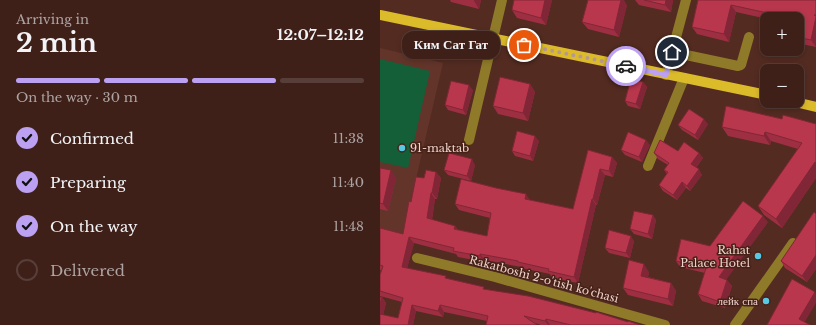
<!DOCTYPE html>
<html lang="en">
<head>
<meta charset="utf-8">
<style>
	:root { --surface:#3e2019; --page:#492d26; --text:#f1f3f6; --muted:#ada3a2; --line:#573e38; --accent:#bca0f2 }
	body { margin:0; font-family:"Libre Baskerville",serif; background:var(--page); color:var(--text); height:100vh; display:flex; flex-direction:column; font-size:15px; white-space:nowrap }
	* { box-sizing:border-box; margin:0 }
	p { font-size:13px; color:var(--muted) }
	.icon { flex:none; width:22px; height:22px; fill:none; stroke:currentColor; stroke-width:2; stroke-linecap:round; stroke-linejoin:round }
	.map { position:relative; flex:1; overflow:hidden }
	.details { display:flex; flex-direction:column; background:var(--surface); width:380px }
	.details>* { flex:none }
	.buttons { position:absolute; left:380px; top:12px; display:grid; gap:8px }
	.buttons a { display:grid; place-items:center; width:44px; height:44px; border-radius:8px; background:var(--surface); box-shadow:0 2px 6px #0003,0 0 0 1px var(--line); font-size:20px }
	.pin { position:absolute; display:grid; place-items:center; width:34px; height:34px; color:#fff; margin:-17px; border:2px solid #fff; border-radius:50%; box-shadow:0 1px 4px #0007 }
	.courier { position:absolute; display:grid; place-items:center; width:40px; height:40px; margin:-20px; border:3px solid #bca0f2; border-radius:50%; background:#fff; color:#222; box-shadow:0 1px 5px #0007 }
	.bubble { position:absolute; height:28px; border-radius:12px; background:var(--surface); box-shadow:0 2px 6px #0003,0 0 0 1px var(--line); font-size:13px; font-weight:700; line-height:28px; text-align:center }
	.summary em { font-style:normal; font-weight:700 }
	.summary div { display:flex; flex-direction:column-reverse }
	.summary { display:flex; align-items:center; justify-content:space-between; height:68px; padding:0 16px }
	h1 { font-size:26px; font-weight:700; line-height:30px }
	.bar { display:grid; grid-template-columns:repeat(4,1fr); gap:6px 4px; align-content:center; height:48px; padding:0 16px }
	.bar i { height:5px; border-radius:3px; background:var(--line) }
	.bar .active { background:var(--accent) }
	.bar p { grid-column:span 4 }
	ol { padding:0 16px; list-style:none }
	li { display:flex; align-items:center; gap:12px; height:44px }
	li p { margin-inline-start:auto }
	li .icon { padding:4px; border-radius:50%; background:var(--accent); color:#111; stroke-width:4 }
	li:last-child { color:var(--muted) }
	li i { width:22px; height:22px; border:2px solid var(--line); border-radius:50% }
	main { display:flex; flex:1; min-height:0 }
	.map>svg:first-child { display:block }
	.built { fill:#63352a }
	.green { fill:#145f38 }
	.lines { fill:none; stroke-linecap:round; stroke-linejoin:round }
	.minor { stroke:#8e7a29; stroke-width:10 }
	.major { stroke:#dcbb2b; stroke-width:10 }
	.wall { fill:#9e2f42 }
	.shaded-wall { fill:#812636 }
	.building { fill:#b8374d; stroke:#812636 }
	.done { stroke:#b79890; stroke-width:4; stroke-dasharray:0 7.2 }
	.route { stroke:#bca0f2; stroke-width:5 }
	.poi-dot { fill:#57c9e2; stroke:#472117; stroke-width:1.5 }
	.labels { text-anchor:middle; stroke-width:3; stroke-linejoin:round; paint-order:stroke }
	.poi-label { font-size:11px; fill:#edd3cc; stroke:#472117; text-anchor:end }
	.street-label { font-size:11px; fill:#edd3cc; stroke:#472117 }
</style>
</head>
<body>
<main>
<section class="details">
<div class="summary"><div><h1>2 min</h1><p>Arriving in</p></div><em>12:07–12:12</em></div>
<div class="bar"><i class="active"></i><i class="active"></i><i class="active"></i><i></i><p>On the way · 30 m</p></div>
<ol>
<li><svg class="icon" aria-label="check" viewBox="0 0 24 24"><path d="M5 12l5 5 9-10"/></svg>Confirmed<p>11:38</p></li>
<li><svg class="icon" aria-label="check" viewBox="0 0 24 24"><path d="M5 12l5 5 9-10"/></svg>Preparing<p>11:40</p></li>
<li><svg class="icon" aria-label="check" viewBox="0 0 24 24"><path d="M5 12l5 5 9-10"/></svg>On the way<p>11:48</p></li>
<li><i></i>Delivered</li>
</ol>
</section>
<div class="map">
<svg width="436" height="325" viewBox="0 0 436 325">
	<rect width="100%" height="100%" fill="#532b21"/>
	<!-- built -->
	<path class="built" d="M 0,48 L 63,63 L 22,239 L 0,233 Z"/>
	<!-- green -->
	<path class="green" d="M 0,59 L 50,71 L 28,168 L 0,162 Z"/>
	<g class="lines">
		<!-- minor -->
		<path class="minor" d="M 292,52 L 358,66 L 361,65 L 369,37
			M 286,75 L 306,0
			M 89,140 L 122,0
			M 268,166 L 304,78
			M 37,258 L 115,277 L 285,325
			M 355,325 L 413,243"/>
		<!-- major -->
		<path class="major" d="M 0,15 L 387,95
			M 411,101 L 436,107"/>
	</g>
	<!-- wall -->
	<path class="wall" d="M 70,0 L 101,0 L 99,9 L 71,2 Z
		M 172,0 L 166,25 L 137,18 L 132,10 Z
		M 255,0 L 293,0 L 291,12 L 259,5 Z
		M 318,0 L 436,0 L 436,47 L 417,43 L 417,19 L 387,19 L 356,12 L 349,42 L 317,34 L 312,27 Z
		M 247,5 L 239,37 L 208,29 L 202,22 Z
		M 263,82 L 267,87 L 260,109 L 248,106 L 245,101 Z
		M 150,84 L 155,92 L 148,121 L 118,114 L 113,106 Z
		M 93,90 L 86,115 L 68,110 L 65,105 Z
		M 402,119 L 436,124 L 436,178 L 402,228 L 384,215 L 378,206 L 418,149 L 391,141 L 390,145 L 348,136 L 342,127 Z
		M 328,124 L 318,140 L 302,130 L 298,125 Z
		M 159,141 L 153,161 L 135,156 L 132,151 Z
		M 270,145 L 262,162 L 245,155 L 241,150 Z
		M 208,150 L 232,157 L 237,163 L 233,177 L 225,175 L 217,205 L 216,205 L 198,283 L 172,278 L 170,274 L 142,268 L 141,267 L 105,260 L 104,262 L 78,257 L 76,254 L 34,243 L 27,268 L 105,289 L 260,325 L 161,325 L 155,323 L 157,325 L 106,325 L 107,321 L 64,312 L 63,317 L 36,311 L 33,325 L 0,325 L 2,297 L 6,303 L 3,315 L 18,318 L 22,302 L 0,296 L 0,275 L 1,270 L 0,270 L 0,228 L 23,234 L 31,202 L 44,178 L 56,172 L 61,178 L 57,199 L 55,199 L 52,220 L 75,226 L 78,230 L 107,236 L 110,218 L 79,210 L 75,204 L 150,200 L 193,209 Z
		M 298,151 L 319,153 L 323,158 L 316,168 L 322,175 L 310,191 L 306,188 L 297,200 L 283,191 L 279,185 L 287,174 L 284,170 L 288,165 L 278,159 L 274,153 Z
		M 95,165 L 91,181 L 68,175 L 64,170 Z
		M 0,168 L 16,178 L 8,211 L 0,209 Z
		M 436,214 L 436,269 L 427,282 L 405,268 L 401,261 Z
		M 273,215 L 276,220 L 272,239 L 254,234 L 250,229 Z
		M 388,222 L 346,279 L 352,286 L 345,308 L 322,301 L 318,294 L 325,273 L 300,267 L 296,261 Z
		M 254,241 L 250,258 L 229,253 L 225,248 Z
		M 269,272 L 268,277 L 291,283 L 296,291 L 293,306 L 248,295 L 243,288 Z"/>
	<!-- shaded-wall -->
	<path class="shaded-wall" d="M 94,0 L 101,0 L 99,9 L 94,1 Z
		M 165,0 L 172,0 L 166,25 L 161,18 Z
		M 241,0 L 244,0 L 247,5 L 239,37 L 234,30 Z
		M 286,0 L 293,0 L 291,12 L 285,5 Z
		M 351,5 L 356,12 L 349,42 L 344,34 Z
		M 436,17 L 436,47 L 431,40 Z
		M 263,82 L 267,87 L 260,109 L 256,104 Z
		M 150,84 L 155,92 L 148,121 L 143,113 Z
		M 89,85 L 93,90 L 86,115 L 83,110 Z
		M 324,119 L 328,124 L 318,140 L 315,135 Z
		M 385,132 L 391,141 L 390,145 L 384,136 Z
		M 155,136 L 159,141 L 153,161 L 150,156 Z
		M 266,140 L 270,145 L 262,162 L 259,157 Z
		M 319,153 L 323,158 L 315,169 L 311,164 Z
		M 232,157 L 237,163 L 233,177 L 229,171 Z
		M 92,159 L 95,165 L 91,181 L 87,176 Z
		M 435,162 L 436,163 L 436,178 L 402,228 L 396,219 Z
		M 220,169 L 225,175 L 217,205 L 213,199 Z
		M 319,169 L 322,175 L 310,191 L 307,186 Z
		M 11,170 L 16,178 L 8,211 L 3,204 Z
		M 56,172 L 61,178 L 57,199 L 52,193 Z
		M 302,182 L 306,188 L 297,200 L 293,195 Z
		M 51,193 L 55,199 L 51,225 L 47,218 Z
		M 146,194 L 150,200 L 145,199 Z
		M 212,199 L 216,205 L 198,283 L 194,277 Z
		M 273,215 L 276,220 L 272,239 L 268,234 Z
		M 383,216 L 388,222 L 344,283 L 339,277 Z
		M 75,226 L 79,232 L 74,229 Z
		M 251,236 L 254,241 L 250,258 L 246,253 Z
		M 29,237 L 34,243 L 26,273 L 22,267 Z
		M 100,254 L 105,260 L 104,262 L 100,256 Z
		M 436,255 L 436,269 L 427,282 L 422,276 Z
		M 264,264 L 269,272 L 267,283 L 261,276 Z
		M 347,280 L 352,286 L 345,308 L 340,302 Z
		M 291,283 L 296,291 L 293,306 L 288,299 Z
		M 435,292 L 436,294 L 436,303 L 423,325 L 419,319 Z
		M 2,297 L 6,303 L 2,320 L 0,317 L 0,304 Z
		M 32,305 L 36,311 L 33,325 L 28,325 Z
		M 60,305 L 64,312 L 63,317 L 58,311 Z
		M 166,319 L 170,325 L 168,325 L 165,321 Z"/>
	<!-- building -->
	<path class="building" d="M 134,0 L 165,0 L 161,18 L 132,10 Z
		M 208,0 L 241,0 L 234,30 L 202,22 Z
		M 264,0 L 286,0 L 285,5 Z
		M 318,0 L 436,0 L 436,15 L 434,15 L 436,16 L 436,17 L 431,40 L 417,37 L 417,19 L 400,19 L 401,16 L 351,5 L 344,34 L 312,27 Z
		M 120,77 L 150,84 L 143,113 L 113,106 Z
		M 251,78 L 263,82 L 256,104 L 245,101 Z
		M 71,81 L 89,85 L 83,110 L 65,105 Z
		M 346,106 L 402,119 L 403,115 L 436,124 L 436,163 L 435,162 L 396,219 L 378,206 L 422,143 L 385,132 L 384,136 L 342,127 Z
		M 309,109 L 324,119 L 315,135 L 298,125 Z
		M 137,131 L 155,136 L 150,156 L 132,151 Z
		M 248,132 L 266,140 L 259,157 L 241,150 Z
		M 280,140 L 298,151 L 304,142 L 319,153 L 311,164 L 319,169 L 307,186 L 302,182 L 293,195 L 279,185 L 288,172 L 284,170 L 289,163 L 274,153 Z
		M 208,150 L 232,157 L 229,171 L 220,169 L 213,199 L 212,199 L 194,277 L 168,271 L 169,269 L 138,262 L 138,261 L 100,254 L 100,256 L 73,251 L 74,248 L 29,237 L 22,267 L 66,276 L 65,278 L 104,287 L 103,289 L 148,296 L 216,313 L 216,312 L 248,322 L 248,321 L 260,325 L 191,325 L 166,319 L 165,321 L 144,316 L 157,325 L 106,325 L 108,316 L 60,305 L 58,311 L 32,305 L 28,325 L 0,325 L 0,314 L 18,318 L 23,298 L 0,291 L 0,275 L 3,266 L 0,265 L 0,228 L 23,234 L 29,201 L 31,202 L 36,177 L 44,178 L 46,170 L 56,172 L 52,193 L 51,193 L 47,218 L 75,226 L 74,229 L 107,236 L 111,213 L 75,204 L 81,179 L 116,188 L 146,194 L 145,199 L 193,209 Z
		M 69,153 L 92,159 L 87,176 L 64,170 Z
		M 0,168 L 11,170 L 3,204 L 0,203 Z
		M 363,201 L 383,216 L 339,277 L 347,280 L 340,302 L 318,294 L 326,268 L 296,261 L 301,239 L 330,246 Z
		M 254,211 L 273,215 L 268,234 L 250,229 Z
		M 434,212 L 436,214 L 436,255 L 422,276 L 401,261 Z
		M 229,230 L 251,236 L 246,253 L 225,248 Z
		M 249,260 L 264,264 L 261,276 L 291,283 L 288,299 L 243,288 Z
		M 412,279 L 435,292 L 419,319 L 430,325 L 387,325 Z
		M 0,297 L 2,297 L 0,304 Z"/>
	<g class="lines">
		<!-- done -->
		<path class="done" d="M 144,45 L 246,66"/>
		<!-- route -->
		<path class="route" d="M 246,66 L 286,75 L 292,52"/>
	</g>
	<!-- markers -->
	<g class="poi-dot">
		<circle cx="22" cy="148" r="4"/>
		<circle cx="378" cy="256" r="4"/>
		<circle cx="386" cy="301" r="4"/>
	</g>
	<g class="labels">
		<!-- poi labels -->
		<g class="poi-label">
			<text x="30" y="152" text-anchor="start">91-maktab</text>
			<text x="370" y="254">Rahat<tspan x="370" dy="13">Palace Hotel</tspan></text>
			<text x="378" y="305">лейк спа</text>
		</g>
		<!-- street labels -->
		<g class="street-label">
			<text transform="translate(164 279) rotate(15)" y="4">Rakatboshi 2-o'tish ko'chasi</text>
		</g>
	</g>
</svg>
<div class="buttons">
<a>+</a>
<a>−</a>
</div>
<div class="pin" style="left:144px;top:45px;background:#ea580c"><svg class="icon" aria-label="bag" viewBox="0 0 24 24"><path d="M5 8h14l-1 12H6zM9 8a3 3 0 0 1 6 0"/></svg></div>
<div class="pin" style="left:292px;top:52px;background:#1f2937"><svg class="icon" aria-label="home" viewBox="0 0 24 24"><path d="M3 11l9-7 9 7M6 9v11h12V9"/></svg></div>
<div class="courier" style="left:246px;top:66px"><svg class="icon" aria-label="car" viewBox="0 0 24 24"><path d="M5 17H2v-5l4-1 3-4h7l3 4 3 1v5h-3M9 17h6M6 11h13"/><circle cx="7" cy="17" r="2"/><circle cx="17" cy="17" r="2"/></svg></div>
<div class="bubble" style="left:22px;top:31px;width:98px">Ким Сат Гат</div>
</div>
</main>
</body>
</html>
